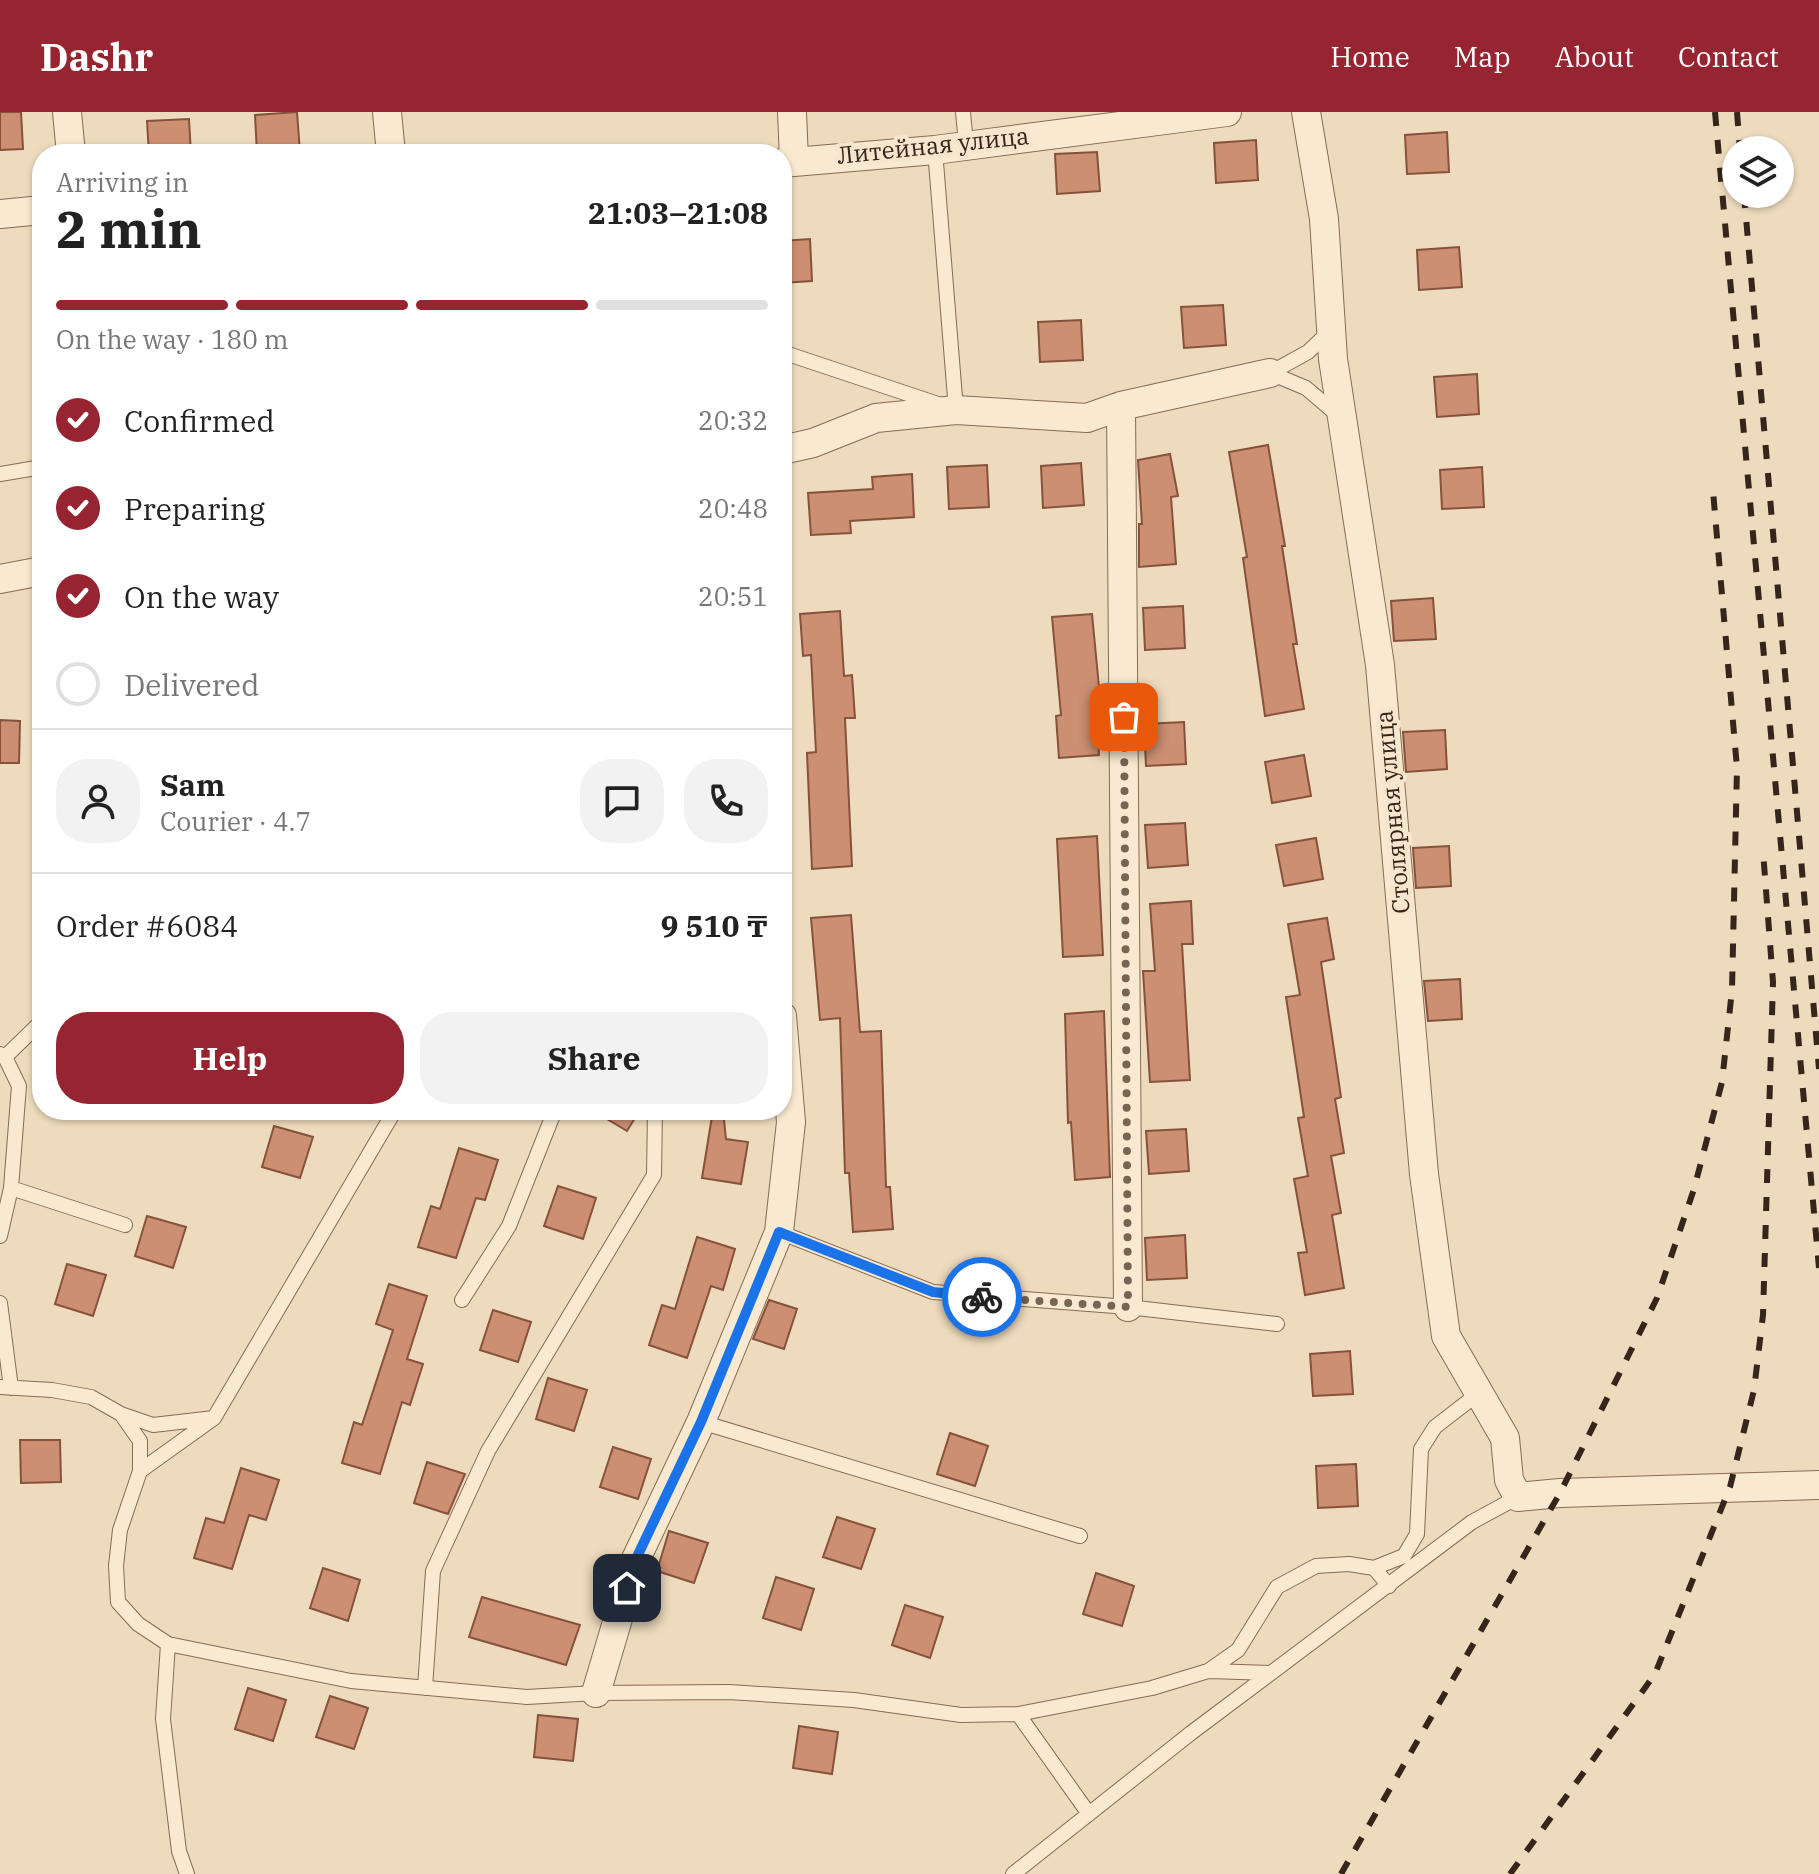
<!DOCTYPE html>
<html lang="en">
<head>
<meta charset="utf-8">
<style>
	:root { --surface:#fff; --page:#f2f2f2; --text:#222; --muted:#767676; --line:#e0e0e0; --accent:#962531 }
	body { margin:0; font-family:"IBM Plex Serif",serif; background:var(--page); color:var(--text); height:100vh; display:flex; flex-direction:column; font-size:30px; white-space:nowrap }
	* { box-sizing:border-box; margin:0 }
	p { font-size:26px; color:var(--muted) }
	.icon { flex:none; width:44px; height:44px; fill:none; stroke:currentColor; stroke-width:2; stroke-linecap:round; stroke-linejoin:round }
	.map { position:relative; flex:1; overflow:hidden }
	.sheet { position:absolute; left:32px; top:32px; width:760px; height:976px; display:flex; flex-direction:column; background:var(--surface); border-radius:32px; box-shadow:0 2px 6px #0004 }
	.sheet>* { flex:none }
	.buttons { position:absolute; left:1722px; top:24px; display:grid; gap:16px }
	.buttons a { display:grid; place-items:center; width:72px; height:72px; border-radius:50%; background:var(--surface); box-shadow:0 2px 6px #0004; font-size:40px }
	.pin { position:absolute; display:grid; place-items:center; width:68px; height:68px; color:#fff; margin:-34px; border-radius:16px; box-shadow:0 4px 12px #0006 }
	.courier { position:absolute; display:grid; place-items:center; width:80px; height:80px; margin:-40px; border:6px solid #1a73e8; border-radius:50%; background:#fff; color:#222; box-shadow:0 2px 10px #0007 }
	.headline em { font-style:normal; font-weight:700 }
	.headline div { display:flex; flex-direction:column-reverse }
	.headline { display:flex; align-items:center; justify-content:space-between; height:136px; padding:0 24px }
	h1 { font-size:52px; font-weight:700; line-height:60px }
	.bar { display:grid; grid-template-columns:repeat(4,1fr); gap:12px 8px; align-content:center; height:96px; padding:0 24px }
	.bar i { height:10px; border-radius:6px; background:var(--line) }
	.bar .selected { background:var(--accent) }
	.bar p { grid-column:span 4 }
	.line { display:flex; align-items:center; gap:20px; padding:0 24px; border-top:2px solid var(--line) }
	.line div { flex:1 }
	.round { display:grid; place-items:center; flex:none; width:84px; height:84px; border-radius:32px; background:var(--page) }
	ol { padding:0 24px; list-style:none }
	li { display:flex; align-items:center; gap:24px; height:88px }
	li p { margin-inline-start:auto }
	li .icon { padding:8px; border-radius:50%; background:var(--accent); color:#fff; stroke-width:4 }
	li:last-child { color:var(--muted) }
	li i { width:44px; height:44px; border:4px solid var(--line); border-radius:50% }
	.action { display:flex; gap:16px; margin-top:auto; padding:16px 24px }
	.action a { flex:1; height:92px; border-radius:32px; background:var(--accent); color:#fff; font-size:32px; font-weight:700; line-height:92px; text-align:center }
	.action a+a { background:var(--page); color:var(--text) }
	header { display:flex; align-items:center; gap:48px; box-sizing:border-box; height:112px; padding:0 40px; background:var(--accent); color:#fff }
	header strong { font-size:38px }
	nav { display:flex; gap:44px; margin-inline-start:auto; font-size:28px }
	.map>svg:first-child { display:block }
	.building { fill:#cd8f72; stroke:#86523c; stroke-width:2 }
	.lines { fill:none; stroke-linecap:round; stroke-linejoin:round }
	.lane-casing { stroke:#866b56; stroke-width:16 }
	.street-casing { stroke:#866b56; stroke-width:30 }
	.lane { stroke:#f9e9d0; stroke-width:14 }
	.street { stroke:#f9e9d0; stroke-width:28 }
	.rail { stroke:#35251b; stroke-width:6; stroke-dasharray:14 14; stroke-linecap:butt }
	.done { stroke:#766554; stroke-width:8; stroke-dasharray:0 14.4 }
	.route { stroke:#1a73e8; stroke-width:10 }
	.labels { text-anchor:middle; stroke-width:8; stroke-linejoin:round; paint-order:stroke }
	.street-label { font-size:24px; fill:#35251b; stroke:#f6e6cd }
</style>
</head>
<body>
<header>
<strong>Dashr</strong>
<nav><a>Home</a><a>Map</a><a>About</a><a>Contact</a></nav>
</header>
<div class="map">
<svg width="1819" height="1762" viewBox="0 0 1819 1762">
	<rect width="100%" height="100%" fill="#eedbbd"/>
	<!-- building -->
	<path class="building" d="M 0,0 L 21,0 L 23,37 L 0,38 Z
		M 297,0 L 300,40 L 257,42 L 255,3 Z
		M 189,7 L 191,42 L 149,42 L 147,9 Z
		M 1447,20 L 1449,60 L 1407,62 L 1405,23 Z
		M 1256,28 L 1258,68 L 1216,71 L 1214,31 Z
		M 1097,40 L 1100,79 L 1057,82 L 1055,42 Z
		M 810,127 L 812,169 L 782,171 L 782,129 Z
		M 1459,135 L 1462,175 L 1419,178 L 1417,138 Z
		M 1223,193 L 1226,233 L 1184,236 L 1181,195 Z
		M 1081,208 L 1083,248 L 1040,250 L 1038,210 Z
		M 1477,262 L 1479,302 L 1437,305 L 1434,265 Z
		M 1268,333 L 1285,434 L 1282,434 L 1297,532 L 1293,532 L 1304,597 L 1265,604 L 1243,446 L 1247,445 L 1229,340 Z
		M 1170,342 L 1178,384 L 1171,385 L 1176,452 L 1139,455 L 1139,412 L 1142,412 L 1138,348 Z
		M 1081,351 L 1084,393 L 1043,396 L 1041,354 Z
		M 987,353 L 989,395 L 949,397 L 947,355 Z
		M 1482,355 L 1484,395 L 1442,397 L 1440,358 Z
		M 912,362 L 914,405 L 850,409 L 851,421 L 811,423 L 808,381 L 873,377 L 872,365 Z
		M 1433,486 L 1436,527 L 1394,529 L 1391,489 Z
		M 1183,494 L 1185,536 L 1145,538 L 1143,496 Z
		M 840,499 L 844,564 L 852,563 L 855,606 L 845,606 L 852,754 L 812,757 L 807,641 L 816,640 L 811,543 L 803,544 L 800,502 Z
		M 1092,502 L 1101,596 L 1096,596 L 1099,643 L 1059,646 L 1056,604 L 1061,603 L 1052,505 Z
		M 0,608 L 20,609 L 19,651 L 0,651 Z
		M 1184,610 L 1186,652 L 1146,654 L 1144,612 Z
		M 1445,618 L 1447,657 L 1406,660 L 1403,620 Z
		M 1304,643 L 1311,684 L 1272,691 L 1265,650 Z
		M 1185,711 L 1188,753 L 1148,756 L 1145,713 Z
		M 1097,724 L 1103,843 L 1063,845 L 1057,727 Z
		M 1316,726 L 1323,767 L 1284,774 L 1276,733 Z
		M 1449,734 L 1451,774 L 1416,776 L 1413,736 Z
		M 1191,789 L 1193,832 L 1182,832 L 1190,968 L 1150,970 L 1143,859 L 1155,859 L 1150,792 Z
		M 851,803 L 860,920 L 881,919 L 886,1075 L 890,1075 L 893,1117 L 853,1120 L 849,1061 L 845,1061 L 840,906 L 820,908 L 811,806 Z
		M 1327,806 L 1334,847 L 1321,850 L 1341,985 L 1335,987 L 1344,1041 L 1331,1044 L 1341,1101 L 1332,1103 L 1344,1176 L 1305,1183 L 1298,1141 L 1307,1140 L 1294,1067 L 1308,1064 L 1298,1006 L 1304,1005 L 1286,885 L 1300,883 L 1288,812 Z
		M 1460,867 L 1462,907 L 1428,909 L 1424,869 Z
		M 1104,899 L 1110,1065 L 1075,1068 L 1071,1010 L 1068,1011 L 1065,902 Z
		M 592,998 L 640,998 L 627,1019 Z
		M 713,998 L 723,998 L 726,1027 L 748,1030 L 741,1072 L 702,1066 Z
		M 274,1014 L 313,1025 L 300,1066 L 262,1055 Z
		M 1186,1017 L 1189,1059 L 1149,1062 L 1146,1019 Z
		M 459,1036 L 498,1048 L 485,1088 L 476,1086 L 456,1146 L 418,1135 L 431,1094 L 440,1097 Z
		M 558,1074 L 596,1086 L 583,1127 L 544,1114 Z
		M 147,1104 L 186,1115 L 173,1156 L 135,1144 Z
		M 1185,1123 L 1187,1166 L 1147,1168 L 1145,1126 Z
		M 697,1125 L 735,1137 L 723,1178 L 711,1174 L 687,1246 L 649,1233 L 662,1193 L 675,1197 Z
		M 67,1152 L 106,1163 L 93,1204 L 55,1192 Z
		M 389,1172 L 427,1184 L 407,1247 L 423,1252 L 410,1293 L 402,1290 L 380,1362 L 342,1351 L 354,1310 L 362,1313 L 393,1218 L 376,1212 Z
		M 769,1188 L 797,1197 L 784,1237 L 753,1227 Z
		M 493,1198 L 531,1210 L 518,1250 L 480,1238 Z
		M 1350,1239 L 1353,1282 L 1313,1284 L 1310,1242 Z
		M 548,1266 L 587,1278 L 574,1319 L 536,1307 Z
		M 950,1321 L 988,1334 L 975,1374 L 937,1362 Z
		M 20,1328 L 60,1328 L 61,1370 L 21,1371 Z
		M 613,1335 L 651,1347 L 638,1387 L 600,1375 Z
		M 427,1350 L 465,1362 L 448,1402 L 414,1391 Z
		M 1356,1352 L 1358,1394 L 1318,1396 L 1316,1354 Z
		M 241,1356 L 279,1368 L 266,1408 L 249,1403 L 232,1457 L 194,1446 L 206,1406 L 224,1411 Z
		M 837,1405 L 875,1417 L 861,1457 L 823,1445 Z
		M 669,1419 L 708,1431 L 694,1471 L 657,1459 Z
		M 323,1456 L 360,1468 L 348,1509 L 310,1496 Z
		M 1096,1461 L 1134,1474 L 1122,1514 L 1083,1502 Z
		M 776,1465 L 814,1477 L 801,1518 L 763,1506 Z
		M 482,1485 L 580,1513 L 566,1553 L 469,1525 Z
		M 905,1493 L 943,1505 L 930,1546 L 892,1533 Z
		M 248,1576 L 286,1588 L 273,1629 L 235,1617 Z
		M 330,1584 L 368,1596 L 354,1637 L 316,1625 Z
		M 538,1603 L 578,1607 L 573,1649 L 534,1645 Z
		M 799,1614 L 838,1620 L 832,1662 L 793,1656 Z"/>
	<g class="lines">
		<defs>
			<path id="lane" d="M 963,0 L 966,32
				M 782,240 L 956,298 L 935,38
				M 1270,261 L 1306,276 L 1340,305
				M 1270,261 L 1308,240 L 1331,218
				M 0,362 L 42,355
				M 0,942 L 5,945 L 19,974 L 11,1076 L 0,1124
				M 5,945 L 42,909
				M 11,1076 L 125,1113
				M 779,1120 L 933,1180 L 1128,1195 L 1277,1212
				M 462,1188 L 509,1114 L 555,998
				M 0,1191 L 11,1276
				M 0,1275 L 52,1278 L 91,1285 L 121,1302 L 140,1329 L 140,1359 L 120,1418 L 116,1454 L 118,1490 L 138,1512 L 168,1532 L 351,1569 L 527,1585 L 596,1581 L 729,1580 L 854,1588 L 961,1603 L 1018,1602 L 1152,1576 L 1208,1559 L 1238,1538 L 1277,1475 L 1316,1454 L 1349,1452 L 1374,1456 L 1389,1474
				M 121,1302 L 153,1313 L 214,1306
				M 701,1310 L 1080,1424
				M 140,1359 L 214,1306 L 395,998
				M 1374,1456 L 1404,1444 L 1417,1422 L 1421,1337 L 1435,1315 L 1479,1281
				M 168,1532 L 163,1607 L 179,1739 L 187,1762
				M 1209,1559 L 1271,1561
				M 425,1576 L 433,1459 L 488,1339 L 654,1063 L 655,998
				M 1018,1602 L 1089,1702
				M 1013,1762 L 1191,1621 L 1472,1410 L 1518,1385"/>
			<path id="street" d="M 67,0 L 71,42
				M 387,0 L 391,42
				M 792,0 L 794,48
				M 1306,0 L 1324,107 L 1333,247 L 1380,553 L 1424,1062 L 1446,1224 L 1505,1326 L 1509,1368 L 1518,1385 L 1560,1381 L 1819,1373
				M 782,51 L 935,38 L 1227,0
				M 0,102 L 42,98
				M 1121,294 L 1128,1195
				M 782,338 L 813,331 L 876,306 L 956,298 L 1087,306 L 1121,294 L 1270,261
				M 0,467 L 42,459
				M 596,1581 L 635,1449 L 701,1310 L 779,1120 L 791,1010 L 782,904"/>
		</defs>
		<!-- lane casing -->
		<use href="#lane" class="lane-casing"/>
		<!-- street casing -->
		<use href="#street" class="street-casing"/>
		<!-- lane -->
		<use href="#lane" class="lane"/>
		<!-- street -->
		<use href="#street" class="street"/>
		<!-- rail -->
		<path class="rail" d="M 1715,0 L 1819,1156
			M 1737,0 L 1740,38
			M 1744,82 L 1819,957
			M 1341,1762 L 1560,1381 L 1657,1186 L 1694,1077 L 1722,970 L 1732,878 L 1737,656 L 1713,379
			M 1510,1762 L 1655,1562 L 1730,1375 L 1754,1278 L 1763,1203 L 1773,870 L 1763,739"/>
	</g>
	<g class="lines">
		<!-- done -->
		<path class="done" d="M 982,1185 L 1128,1195 L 1124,605"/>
		<!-- route -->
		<path class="route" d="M 627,1476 L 635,1449 L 701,1310 L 779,1120 L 933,1180 L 982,1185"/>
	</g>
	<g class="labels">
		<!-- street labels -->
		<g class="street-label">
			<text transform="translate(933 34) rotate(-6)" y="8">Литейная улица</text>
			<text transform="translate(1393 700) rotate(-95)" y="8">Столярная улица</text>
		</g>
	</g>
</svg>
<div class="buttons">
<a><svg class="icon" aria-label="layers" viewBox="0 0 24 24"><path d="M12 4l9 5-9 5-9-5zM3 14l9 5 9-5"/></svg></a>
</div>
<div class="pin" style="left:1124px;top:605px;background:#ea580c"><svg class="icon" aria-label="bag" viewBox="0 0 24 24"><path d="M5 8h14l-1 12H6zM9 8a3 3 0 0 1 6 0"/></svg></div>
<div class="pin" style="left:627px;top:1476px;background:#1f2937"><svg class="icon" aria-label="home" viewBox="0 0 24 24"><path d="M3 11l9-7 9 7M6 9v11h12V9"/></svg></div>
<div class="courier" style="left:982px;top:1185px"><svg class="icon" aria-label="bike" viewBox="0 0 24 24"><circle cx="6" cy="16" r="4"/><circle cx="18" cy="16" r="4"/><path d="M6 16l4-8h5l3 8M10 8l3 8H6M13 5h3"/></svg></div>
<section class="sheet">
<div class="headline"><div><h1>2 min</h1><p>Arriving in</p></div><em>21:03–21:08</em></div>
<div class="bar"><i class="selected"></i><i class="selected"></i><i class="selected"></i><i></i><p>On the way · 180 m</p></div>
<ol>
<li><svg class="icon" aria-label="check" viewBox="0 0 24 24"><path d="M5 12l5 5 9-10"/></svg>Confirmed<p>20:32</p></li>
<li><svg class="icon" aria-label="check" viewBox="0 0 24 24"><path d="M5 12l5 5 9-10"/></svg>Preparing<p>20:48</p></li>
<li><svg class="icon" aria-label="check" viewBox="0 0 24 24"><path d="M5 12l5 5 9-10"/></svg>On the way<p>20:51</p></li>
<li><i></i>Delivered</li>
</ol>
<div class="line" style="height:144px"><a class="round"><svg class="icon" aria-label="person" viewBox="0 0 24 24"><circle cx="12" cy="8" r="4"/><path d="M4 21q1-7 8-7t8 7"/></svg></a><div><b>Sam</b><p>Courier · 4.7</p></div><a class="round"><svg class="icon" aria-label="chat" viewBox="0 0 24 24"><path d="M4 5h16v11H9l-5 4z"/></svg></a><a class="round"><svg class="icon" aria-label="phone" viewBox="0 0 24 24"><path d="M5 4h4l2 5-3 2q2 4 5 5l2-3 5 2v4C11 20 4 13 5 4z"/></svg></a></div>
<div class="line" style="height:104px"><div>Order #6084</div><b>9 510 ₸</b></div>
<div class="action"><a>Help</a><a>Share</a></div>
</section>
</div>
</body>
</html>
